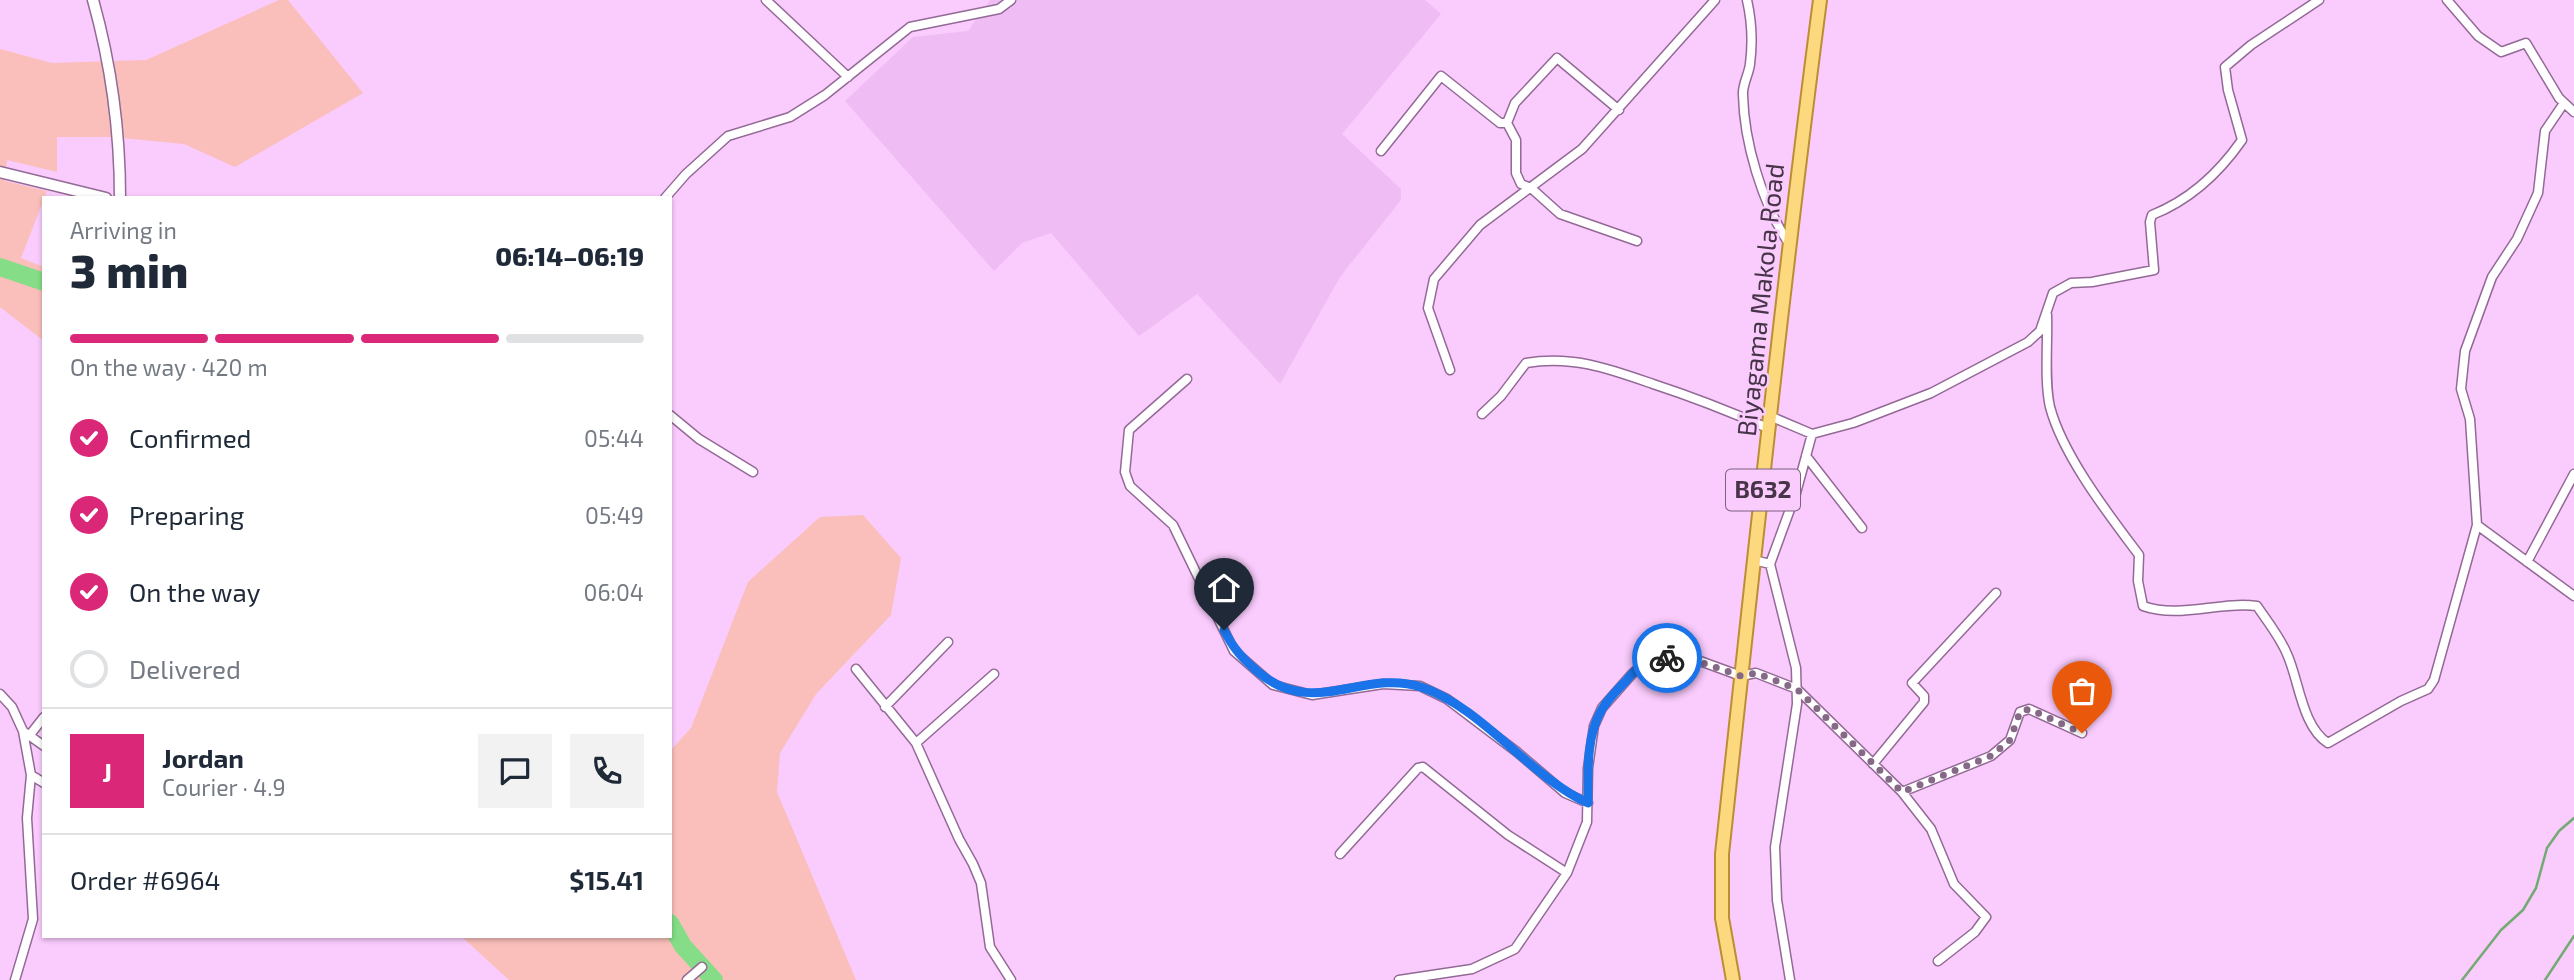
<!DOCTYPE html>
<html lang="en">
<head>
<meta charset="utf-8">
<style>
	:root { --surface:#fff; --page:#f2f2f3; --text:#1f2937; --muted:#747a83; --line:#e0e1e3; --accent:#db2777 }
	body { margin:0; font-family:"Exo 2",sans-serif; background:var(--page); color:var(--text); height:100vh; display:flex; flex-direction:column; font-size:26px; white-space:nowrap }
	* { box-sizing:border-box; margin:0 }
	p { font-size:23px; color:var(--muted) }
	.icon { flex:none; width:38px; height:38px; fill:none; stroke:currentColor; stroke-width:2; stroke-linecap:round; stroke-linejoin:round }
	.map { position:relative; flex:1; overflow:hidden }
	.side { position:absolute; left:42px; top:196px; width:630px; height:742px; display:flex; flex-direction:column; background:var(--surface); border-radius:0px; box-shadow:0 2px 5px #0004 }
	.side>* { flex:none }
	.pin { position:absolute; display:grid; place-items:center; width:60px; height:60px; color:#fff; margin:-72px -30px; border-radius:50% 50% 50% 0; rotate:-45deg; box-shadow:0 0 7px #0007 }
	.pin .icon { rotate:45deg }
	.courier { position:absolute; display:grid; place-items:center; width:70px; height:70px; margin:-35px; border:5px solid #1a73e8; border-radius:50%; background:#fff; color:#222; box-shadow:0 2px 9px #0007 }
	.overview em { font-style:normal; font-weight:800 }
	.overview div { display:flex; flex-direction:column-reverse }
	.overview { display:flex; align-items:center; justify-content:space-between; height:119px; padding:0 28px }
	h1 { font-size:46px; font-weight:800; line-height:52px }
	.bar { display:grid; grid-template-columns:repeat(4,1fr); gap:10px 7px; align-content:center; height:84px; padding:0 28px }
	.bar i { height:9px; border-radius:5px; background:var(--line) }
	.bar .current { background:var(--accent) }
	.bar p { grid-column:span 4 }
	.line { display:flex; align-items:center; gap:18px; padding:0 28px; border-top:2px solid var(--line) }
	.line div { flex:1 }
	.round { display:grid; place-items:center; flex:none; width:74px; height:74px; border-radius:0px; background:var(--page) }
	ol { padding:0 28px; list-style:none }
	li { display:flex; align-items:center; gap:21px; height:77px }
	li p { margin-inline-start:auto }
	li .icon { padding:7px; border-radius:50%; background:var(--accent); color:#fff; stroke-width:4 }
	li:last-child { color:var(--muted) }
	li i { width:38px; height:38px; border:4px solid var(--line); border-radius:50% }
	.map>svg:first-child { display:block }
	.built { fill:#f0bcf4 }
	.green { fill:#fabfba }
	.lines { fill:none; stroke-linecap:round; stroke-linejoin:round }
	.stream { stroke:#73aa74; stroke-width:2.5 }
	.river { stroke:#86dd87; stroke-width:18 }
	.minor-casing { stroke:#936996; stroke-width:11 }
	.tertiary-casing { stroke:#936996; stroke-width:13 }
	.primary-casing { stroke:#bb8e34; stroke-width:16 }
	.minor { stroke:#fff; stroke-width:8 }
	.tertiary { stroke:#fff; stroke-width:10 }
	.primary { stroke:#fcd97f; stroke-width:12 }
	.done { stroke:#866987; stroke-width:7; stroke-dasharray:0 12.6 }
	.route { stroke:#1a73e8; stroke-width:9 }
	.labels { text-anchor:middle; stroke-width:5; stroke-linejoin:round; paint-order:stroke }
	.shield { fill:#facbfd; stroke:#7d617e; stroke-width:2 }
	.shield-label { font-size:24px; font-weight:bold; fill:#473448 }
	.street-label { font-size:26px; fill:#473448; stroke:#facbfd }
</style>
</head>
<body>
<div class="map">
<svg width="2574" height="980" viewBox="0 0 2574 980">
	<rect width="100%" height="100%" fill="#facbfd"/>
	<!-- built -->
	<path class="built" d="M 990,0 L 1425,0 L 1441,14 L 1342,134 L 1401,189 L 1401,200 L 1340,277 L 1280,384 L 1197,294 L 1139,336 L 1051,233 L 1022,243 L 994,271 L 845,101 L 913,37 L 968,31 Z"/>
	<!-- green -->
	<path class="green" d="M 279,0 L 288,0 L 363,93 L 235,167 L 184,144 L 112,137 L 57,137 L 57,172 L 7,160 L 5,181 L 47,191 L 21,258 L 44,267 L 44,341 L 0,307 L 0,49 L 52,63 L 146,60 Z
		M 863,515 L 901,558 L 891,615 L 816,694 L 780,753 L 777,792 L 856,980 L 509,980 L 461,936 L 670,936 L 670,751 L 691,728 L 748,582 L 820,517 Z"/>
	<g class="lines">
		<!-- stream -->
		<path class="stream" d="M 2462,980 L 2501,930 L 2523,910 L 2536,888 L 2547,848 L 2559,831 L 2574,818
			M 2545,980 L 2574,936"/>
		<!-- river -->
		<path class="river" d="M 0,267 L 44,282
			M 670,923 L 683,946 L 714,980"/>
		<defs>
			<path id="minor" d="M 766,0 L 848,77
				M 1747,0 C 1752,22 1753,41 1750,64 C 1749,74 1742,85 1743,95 C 1744,142 1762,203 1788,242
				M 2447,0 L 2478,36 L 2501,52 L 2526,43 L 2559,98 L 2574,112
				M 2564,103 L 2545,131 L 2538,193 L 2517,239 L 2492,277 L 2465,351 L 2461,389 L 2470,419 L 2477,525 L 2574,596
				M 1507,123 L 1516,140 L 1516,173 L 1521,184 L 1531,188 L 1560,214 L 1637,241
				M 1381,151 L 1441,76 L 1500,123 L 1507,123 L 1515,103 L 1557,58 L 1619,110
				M 665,198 L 686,174 L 728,136 L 790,117 L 825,95 L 910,27 L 999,9 L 1011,0
				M 2047,315 C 2048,342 2044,381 2050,407 C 2063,456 2109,515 2139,555 L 2138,581 L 2143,606 C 2180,619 2219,601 2257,606 C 2267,621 2280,637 2287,654 C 2299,680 2302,727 2328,743 L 2401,701 L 2428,689 L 2434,680 L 2477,525
				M 1450,370 L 1428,308 L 1434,279 L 1480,225 L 1582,149 L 1715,0
				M 1187,379 L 1129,430 L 1125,472 L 1130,486 L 1173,525 L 1234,651 L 1273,685 L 1312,695 L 1383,684 L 1420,686 L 1447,699 L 1517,752 L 1565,793 L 1588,803
				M 1482,414 L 1501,396 L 1526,363 C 1573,355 1610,369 1653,384 C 1693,397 1731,412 1770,429
				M 670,415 L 699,439 L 753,472
				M 1772,417 L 1812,434 L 1853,423 L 1931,393 L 2028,342 L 2040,331 L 2053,293 L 2071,283 L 2092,282 L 2154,270 L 2150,222 L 2152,215 C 2190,200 2219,173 2242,140 L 2228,90 L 2225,67 L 2251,45 L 2319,0
				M 1806,456 L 1862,528
				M 1754,560 L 1770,564 L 1796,493 L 1812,434
				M 2527,562 L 2574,474
				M 1770,564 L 1796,668 L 1797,704 L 1775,847 L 1777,900 L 1790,980
				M 856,669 L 916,743 L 959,839 L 973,864 L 981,883 L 990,947 L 1011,980
				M 0,694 L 12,707 L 23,731 L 31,775 L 27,818 L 33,919 L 15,980
				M 885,707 L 948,642
				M 23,731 L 44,746
				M 29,736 L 44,717
				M 916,743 L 994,674
				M 1873,764 L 1924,702 L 1924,696 L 1912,683 L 1915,680 L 1996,593
				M 31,775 L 44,783
				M 1902,792 L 1991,756 L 2010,740 L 2020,712 L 2029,709 L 2082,733
				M 1340,854 L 1418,768 L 1423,767 L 1508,835 L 1567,873
				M 687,980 L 702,967
				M 1399,980 L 1472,969 L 1515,949 L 1567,873 L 1587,822 L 1588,768 L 1594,726 L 1602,708 L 1632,674 L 1648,660 L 1663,657 L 1700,661 L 1741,676 L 1756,673 L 1797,689 L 1902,792 L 1931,829 L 1954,884 L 1986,917 L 1975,932 L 1938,961"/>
			<path id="tertiary" d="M 93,0 C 111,64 120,132 120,198
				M 0,172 L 106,198"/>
			<path id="primary" d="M 1733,980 L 1722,918 L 1722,854 C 1753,569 1783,284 1820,0"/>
		</defs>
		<!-- minor casing -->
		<use href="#minor" class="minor-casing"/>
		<!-- tertiary casing -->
		<use href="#tertiary" class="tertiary-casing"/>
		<!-- primary casing -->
		<use href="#primary" class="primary-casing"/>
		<!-- minor -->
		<use href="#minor" class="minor"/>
		<!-- tertiary -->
		<use href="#tertiary" class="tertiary"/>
		<!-- primary -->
		<use href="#primary" class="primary"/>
	</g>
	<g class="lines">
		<!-- done -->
		<path class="done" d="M 1667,658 L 1700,662 L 1741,676 L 1756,673 L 1797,689 L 1902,792 L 1991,756 L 2010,740 L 2020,712 L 2029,709 L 2082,733"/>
		<!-- route -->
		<path class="route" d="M 1224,630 C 1233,648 1242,658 1257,671 C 1313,720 1363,668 1421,687 C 1482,707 1530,777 1588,803 C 1588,773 1586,737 1601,711 C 1607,700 1617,690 1626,681 C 1637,667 1648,658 1667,658"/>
	</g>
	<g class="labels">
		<!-- shield labels -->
		<rect class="shield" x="1726" y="469.5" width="74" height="41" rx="5"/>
		<g class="shield-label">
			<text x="1763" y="498">B632</text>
		</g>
		<!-- street labels -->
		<g class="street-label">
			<text transform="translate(1761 300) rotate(-84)" y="9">Biyagama Makola Road</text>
		</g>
	</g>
</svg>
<div class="pin" style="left:2082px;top:733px;background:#ea580c"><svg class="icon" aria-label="bag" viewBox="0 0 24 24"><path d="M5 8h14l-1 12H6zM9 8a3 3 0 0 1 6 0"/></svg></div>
<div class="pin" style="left:1224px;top:630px;background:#1f2937"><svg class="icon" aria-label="home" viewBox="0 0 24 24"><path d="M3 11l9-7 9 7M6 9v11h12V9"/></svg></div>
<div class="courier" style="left:1667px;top:658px"><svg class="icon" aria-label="bike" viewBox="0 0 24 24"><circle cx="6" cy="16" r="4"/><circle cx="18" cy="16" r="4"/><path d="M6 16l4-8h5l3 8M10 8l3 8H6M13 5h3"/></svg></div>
<section class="side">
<div class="overview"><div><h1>3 min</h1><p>Arriving in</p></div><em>06:14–06:19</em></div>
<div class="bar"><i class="current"></i><i class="current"></i><i class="current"></i><i></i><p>On the way · 420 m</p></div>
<ol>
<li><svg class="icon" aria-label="check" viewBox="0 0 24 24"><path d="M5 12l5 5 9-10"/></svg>Confirmed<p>05:44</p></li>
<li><svg class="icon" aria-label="check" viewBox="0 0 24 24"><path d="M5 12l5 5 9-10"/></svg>Preparing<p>05:49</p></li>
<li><svg class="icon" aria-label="check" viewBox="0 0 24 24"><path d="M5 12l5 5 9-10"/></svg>On the way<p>06:04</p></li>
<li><i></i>Delivered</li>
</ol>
<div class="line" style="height:126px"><b class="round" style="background:var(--accent);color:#fff">J</b><div><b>Jordan</b><p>Courier · 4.9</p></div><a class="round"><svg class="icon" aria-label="chat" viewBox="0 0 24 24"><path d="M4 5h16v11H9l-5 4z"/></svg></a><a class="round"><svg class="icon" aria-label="phone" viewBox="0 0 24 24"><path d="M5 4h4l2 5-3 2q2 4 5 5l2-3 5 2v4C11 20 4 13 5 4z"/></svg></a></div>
<div class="line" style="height:91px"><div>Order #6964</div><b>$15.41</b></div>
</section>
</div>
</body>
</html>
